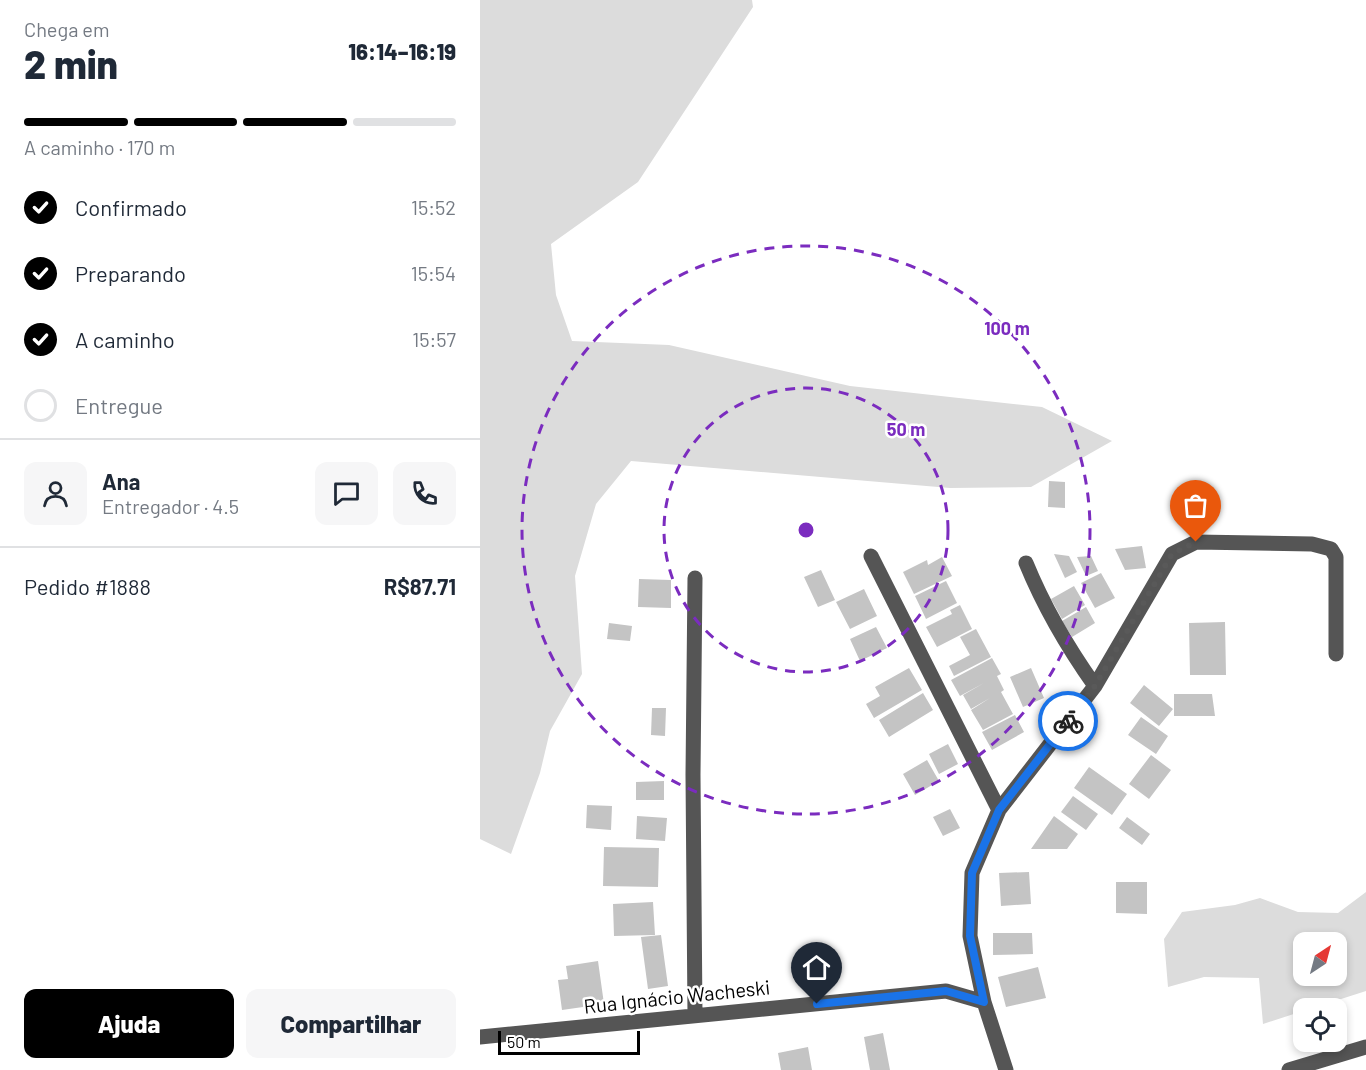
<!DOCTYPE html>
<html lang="pt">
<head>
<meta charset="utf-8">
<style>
	:root { --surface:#fff; --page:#f6f6f7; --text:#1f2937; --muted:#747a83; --line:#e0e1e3; --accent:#000 }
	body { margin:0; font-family:Barlow,sans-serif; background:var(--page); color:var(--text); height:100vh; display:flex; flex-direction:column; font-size:22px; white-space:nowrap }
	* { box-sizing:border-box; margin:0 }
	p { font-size:20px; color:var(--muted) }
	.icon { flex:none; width:33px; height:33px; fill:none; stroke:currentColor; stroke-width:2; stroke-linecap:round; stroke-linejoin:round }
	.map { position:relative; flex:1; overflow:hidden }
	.panel { display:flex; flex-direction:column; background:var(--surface); width:480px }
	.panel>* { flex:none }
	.needle { width:39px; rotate:36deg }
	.tools { position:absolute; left:813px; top:932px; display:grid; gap:12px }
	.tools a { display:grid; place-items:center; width:54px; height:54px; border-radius:12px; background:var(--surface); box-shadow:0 3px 9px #0003; font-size:30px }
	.scale { position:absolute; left:18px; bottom:15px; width:142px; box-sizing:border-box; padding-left:6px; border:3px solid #000; border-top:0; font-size:16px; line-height:21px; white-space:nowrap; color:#000; -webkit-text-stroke:4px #fff; paint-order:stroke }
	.pin { position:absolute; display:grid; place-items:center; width:51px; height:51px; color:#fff; margin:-62px -26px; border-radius:50% 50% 50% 0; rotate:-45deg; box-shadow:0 0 6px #0007 }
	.pin .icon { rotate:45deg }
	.courier { position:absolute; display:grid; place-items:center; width:60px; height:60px; margin:-30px; border:4px solid #1a73e8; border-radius:50%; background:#fff; color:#222; box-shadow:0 2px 8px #0007 }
	.overview em { font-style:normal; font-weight:800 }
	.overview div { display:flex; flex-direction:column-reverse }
	.overview { display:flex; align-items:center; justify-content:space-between; height:102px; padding:0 24px }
	h1 { font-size:39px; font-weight:800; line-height:45px }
	.bar { display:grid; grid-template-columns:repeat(4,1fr); gap:9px 6px; align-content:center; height:72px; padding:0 24px }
	.bar i { height:8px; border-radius:4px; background:var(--line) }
	.bar .active { background:var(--accent) }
	.bar p { grid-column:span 4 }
	.line { display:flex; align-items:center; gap:15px; padding:0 24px; border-top:2px solid var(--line) }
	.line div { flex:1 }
	.round { display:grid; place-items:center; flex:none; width:63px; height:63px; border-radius:12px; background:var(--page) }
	ol { padding:0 24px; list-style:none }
	li { display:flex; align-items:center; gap:18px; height:66px }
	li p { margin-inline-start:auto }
	li .icon { padding:6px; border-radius:50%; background:var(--accent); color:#fff; stroke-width:4 }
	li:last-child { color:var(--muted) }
	li i { width:33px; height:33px; border:3px solid var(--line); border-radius:50% }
	.primary-button { display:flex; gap:12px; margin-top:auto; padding:12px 24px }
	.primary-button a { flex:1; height:69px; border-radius:12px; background:var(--accent); color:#fff; font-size:24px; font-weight:800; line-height:69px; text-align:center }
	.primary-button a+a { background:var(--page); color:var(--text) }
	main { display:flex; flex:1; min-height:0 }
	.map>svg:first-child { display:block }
	.green { fill:#dcdcdc; fill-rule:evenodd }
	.building { fill:#c4c4c4 }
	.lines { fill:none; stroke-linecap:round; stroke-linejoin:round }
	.minor { stroke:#555; stroke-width:15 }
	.done { stroke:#595959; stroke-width:6; stroke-dasharray:0 10.8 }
	.route { stroke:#1a73e8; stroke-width:8 }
	.ring { fill:none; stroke:#7b2cbf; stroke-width:3; stroke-dasharray:10 8 }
	.labels { text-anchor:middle; stroke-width:5; stroke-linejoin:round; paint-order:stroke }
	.street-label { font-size:20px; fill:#000; stroke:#fff }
	.centre { fill:#7b2cbf; stroke:#fff; stroke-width:3 }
	.ring-label { font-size:18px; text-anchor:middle; font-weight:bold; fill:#7b2cbf; stroke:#fff; stroke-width:5; stroke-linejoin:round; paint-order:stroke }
</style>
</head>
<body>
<main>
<section class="panel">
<div class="overview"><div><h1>2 min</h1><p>Chega em</p></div><em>16:14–16:19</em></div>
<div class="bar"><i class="active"></i><i class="active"></i><i class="active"></i><i></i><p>A caminho · 170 m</p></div>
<ol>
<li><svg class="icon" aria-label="check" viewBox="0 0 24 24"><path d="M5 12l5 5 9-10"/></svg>Confirmado<p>15:52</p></li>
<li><svg class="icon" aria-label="check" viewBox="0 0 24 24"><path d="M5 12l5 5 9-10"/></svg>Preparando<p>15:54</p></li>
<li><svg class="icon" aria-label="check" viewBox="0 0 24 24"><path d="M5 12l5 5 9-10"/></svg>A caminho<p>15:57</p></li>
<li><i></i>Entregue</li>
</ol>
<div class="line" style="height:108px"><a class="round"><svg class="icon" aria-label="person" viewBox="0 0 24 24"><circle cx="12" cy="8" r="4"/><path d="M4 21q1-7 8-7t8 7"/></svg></a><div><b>Ana</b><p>Entregador · 4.5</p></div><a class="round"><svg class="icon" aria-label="chat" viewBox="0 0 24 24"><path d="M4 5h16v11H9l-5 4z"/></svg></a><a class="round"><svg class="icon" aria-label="phone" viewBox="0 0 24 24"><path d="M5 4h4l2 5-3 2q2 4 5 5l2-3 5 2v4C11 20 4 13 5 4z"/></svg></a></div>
<div class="line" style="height:78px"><div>Pedido #1888</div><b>R$87.71</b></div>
<div class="primary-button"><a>Ajuda</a><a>Compartilhar</a></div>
</section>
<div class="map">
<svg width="886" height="1070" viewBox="0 0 886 1070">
	<rect width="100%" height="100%" fill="#fff"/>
	<!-- green -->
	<path class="green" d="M 0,0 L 272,0 L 273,7 L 158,182 L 71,244 L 76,295 L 92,341 L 189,345 L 370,386 L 562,407 L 632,441 L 551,487 L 470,488 L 151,461 L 116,504 L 95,576 L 102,674 L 70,731 L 60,773 L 31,854 L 0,839 Z
		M 886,892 L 886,991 L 833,1008 L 824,1008 L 823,1011 L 783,1024 L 779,978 L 724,977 L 688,987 L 684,939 L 702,912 L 755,905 L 780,898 L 818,912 L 858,913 ZM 824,942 L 856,942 L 856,975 L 824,975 Z"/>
	<!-- building -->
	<path class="building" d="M 569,481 L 585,482 L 585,508 L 568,507 Z
		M 662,546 L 666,568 L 645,570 L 635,549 Z
		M 574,554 L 589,556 L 597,572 L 585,578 Z
		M 611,556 L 618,571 L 606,576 L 597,557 Z
		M 462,557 L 472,576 L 434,594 L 423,572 L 447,560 L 448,565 Z
		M 341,570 L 355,600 L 338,607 L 324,577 Z
		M 621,573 L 635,598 L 615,608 L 601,583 Z
		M 159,579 L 191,580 L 191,608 L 158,607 Z
		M 466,581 L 477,603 L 446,619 L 435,596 Z
		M 594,586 L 605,605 L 582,619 L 571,599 Z
		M 384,589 L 397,616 L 370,629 L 356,602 Z
		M 480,605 L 492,629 L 457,647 L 446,627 L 472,614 L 470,610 Z
		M 606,607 L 615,623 L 592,637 L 582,621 Z
		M 745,622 L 746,675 L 710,675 L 709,623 Z
		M 129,623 L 152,626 L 150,641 L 127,639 Z
		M 396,627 L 407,648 L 380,661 L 370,639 Z
		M 496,629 L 511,657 L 474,676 L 469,666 L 490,655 L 480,637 Z
		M 512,658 L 521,674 L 517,676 L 524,690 L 521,692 L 533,714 L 503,730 L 491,710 L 510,698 L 491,709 L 483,695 L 504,683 L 480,696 L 471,680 Z
		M 429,668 L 442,690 L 394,718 L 386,704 L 400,696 L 395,687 Z
		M 551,668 L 564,698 L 543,707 L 530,677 Z
		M 664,685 L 693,709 L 679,726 L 650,703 Z
		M 443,693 L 453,710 L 409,737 L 399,720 Z
		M 694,694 L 732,694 L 735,716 L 694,716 Z
		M 172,708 L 186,708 L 185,736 L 171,735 Z
		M 535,715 L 544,732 L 512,750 L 502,732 Z
		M 661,717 L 688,736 L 676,754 L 648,735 Z
		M 468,744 L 478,764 L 459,774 L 449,754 Z
		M 671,755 L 691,770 L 669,799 L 649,784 Z
		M 447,760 L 459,781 L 435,795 L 423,774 Z
		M 609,767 L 647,794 L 632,815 L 594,788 Z
		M 184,781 L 184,800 L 156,800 L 156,782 Z
		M 593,796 L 618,814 L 606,830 L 581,812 Z
		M 107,805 L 132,806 L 131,830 L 106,828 Z
		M 470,809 L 480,828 L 463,836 L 453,817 Z
		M 157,816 L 187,818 L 185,841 L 156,839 Z
		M 574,816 L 598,834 L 587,849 L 551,849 Z
		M 647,817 L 670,834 L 662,845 L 639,828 Z
		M 124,847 L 179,848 L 178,887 L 123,886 Z
		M 549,872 L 551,904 L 521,906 L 519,873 Z
		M 636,882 L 667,882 L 667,914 L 636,913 Z
		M 173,902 L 175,935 L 134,936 L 133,904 Z
		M 513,933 L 552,933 L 553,954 L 513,955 Z
		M 181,935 L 188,986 L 168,989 L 161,937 Z
		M 118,961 L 124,1004 L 82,1010 L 78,980 L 88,979 L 86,966 Z
		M 558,967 L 566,998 L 526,1007 L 518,977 Z
		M 403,1033 L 410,1070 L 390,1070 L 384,1037 Z
		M 328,1047 L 332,1070 L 301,1070 L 298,1053 Z"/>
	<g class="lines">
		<!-- minor -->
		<path class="minor" d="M 391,556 L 519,810
			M 546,563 C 564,607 588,648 615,686
			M 215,578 L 213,775 L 215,1016
			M 504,1002 L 490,936 L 492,873 L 519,810 L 615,686 L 692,554 L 716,542 L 832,544 L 851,549 L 856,557 L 856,654
			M 0,1037 L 466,991 L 504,1002 L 526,1070
			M 809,1070 L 886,1047"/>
	</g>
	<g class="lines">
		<!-- done -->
		<path class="done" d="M 588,721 L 615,686 L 692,554 L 716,542"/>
		<!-- route -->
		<path class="route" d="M 337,1004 L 466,991 L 504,1002 L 490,936 L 492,873 L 519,810 L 588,721"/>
	</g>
	<!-- distance rings -->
	<g class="ring">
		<circle cx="326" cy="530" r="142"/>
		<circle cx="326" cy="530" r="284"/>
	</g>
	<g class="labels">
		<!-- street labels -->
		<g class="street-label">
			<text transform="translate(197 997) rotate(-6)" y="7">Rua Ignácio Wacheski</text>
		</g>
	</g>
	<circle cx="326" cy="530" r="9" class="centre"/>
	<g class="ring-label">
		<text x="527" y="335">100 m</text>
		<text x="426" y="436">50 m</text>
	</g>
</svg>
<div class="tools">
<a><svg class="needle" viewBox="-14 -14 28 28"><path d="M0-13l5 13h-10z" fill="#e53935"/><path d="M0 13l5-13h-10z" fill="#747a83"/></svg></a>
<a><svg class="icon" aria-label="locate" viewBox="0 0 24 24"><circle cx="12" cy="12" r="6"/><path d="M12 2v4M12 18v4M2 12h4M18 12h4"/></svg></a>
</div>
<div class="scale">50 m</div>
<div class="pin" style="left:716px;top:542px;background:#ea580c"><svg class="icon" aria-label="bag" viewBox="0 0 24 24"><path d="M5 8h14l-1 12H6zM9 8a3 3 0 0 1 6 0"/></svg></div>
<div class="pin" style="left:337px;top:1004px;background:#1f2937"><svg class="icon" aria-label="home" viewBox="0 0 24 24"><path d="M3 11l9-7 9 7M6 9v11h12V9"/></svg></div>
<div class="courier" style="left:588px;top:721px"><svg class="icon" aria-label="bike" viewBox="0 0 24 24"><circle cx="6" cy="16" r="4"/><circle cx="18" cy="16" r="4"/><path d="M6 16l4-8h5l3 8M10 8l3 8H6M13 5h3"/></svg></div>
</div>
</main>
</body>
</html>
